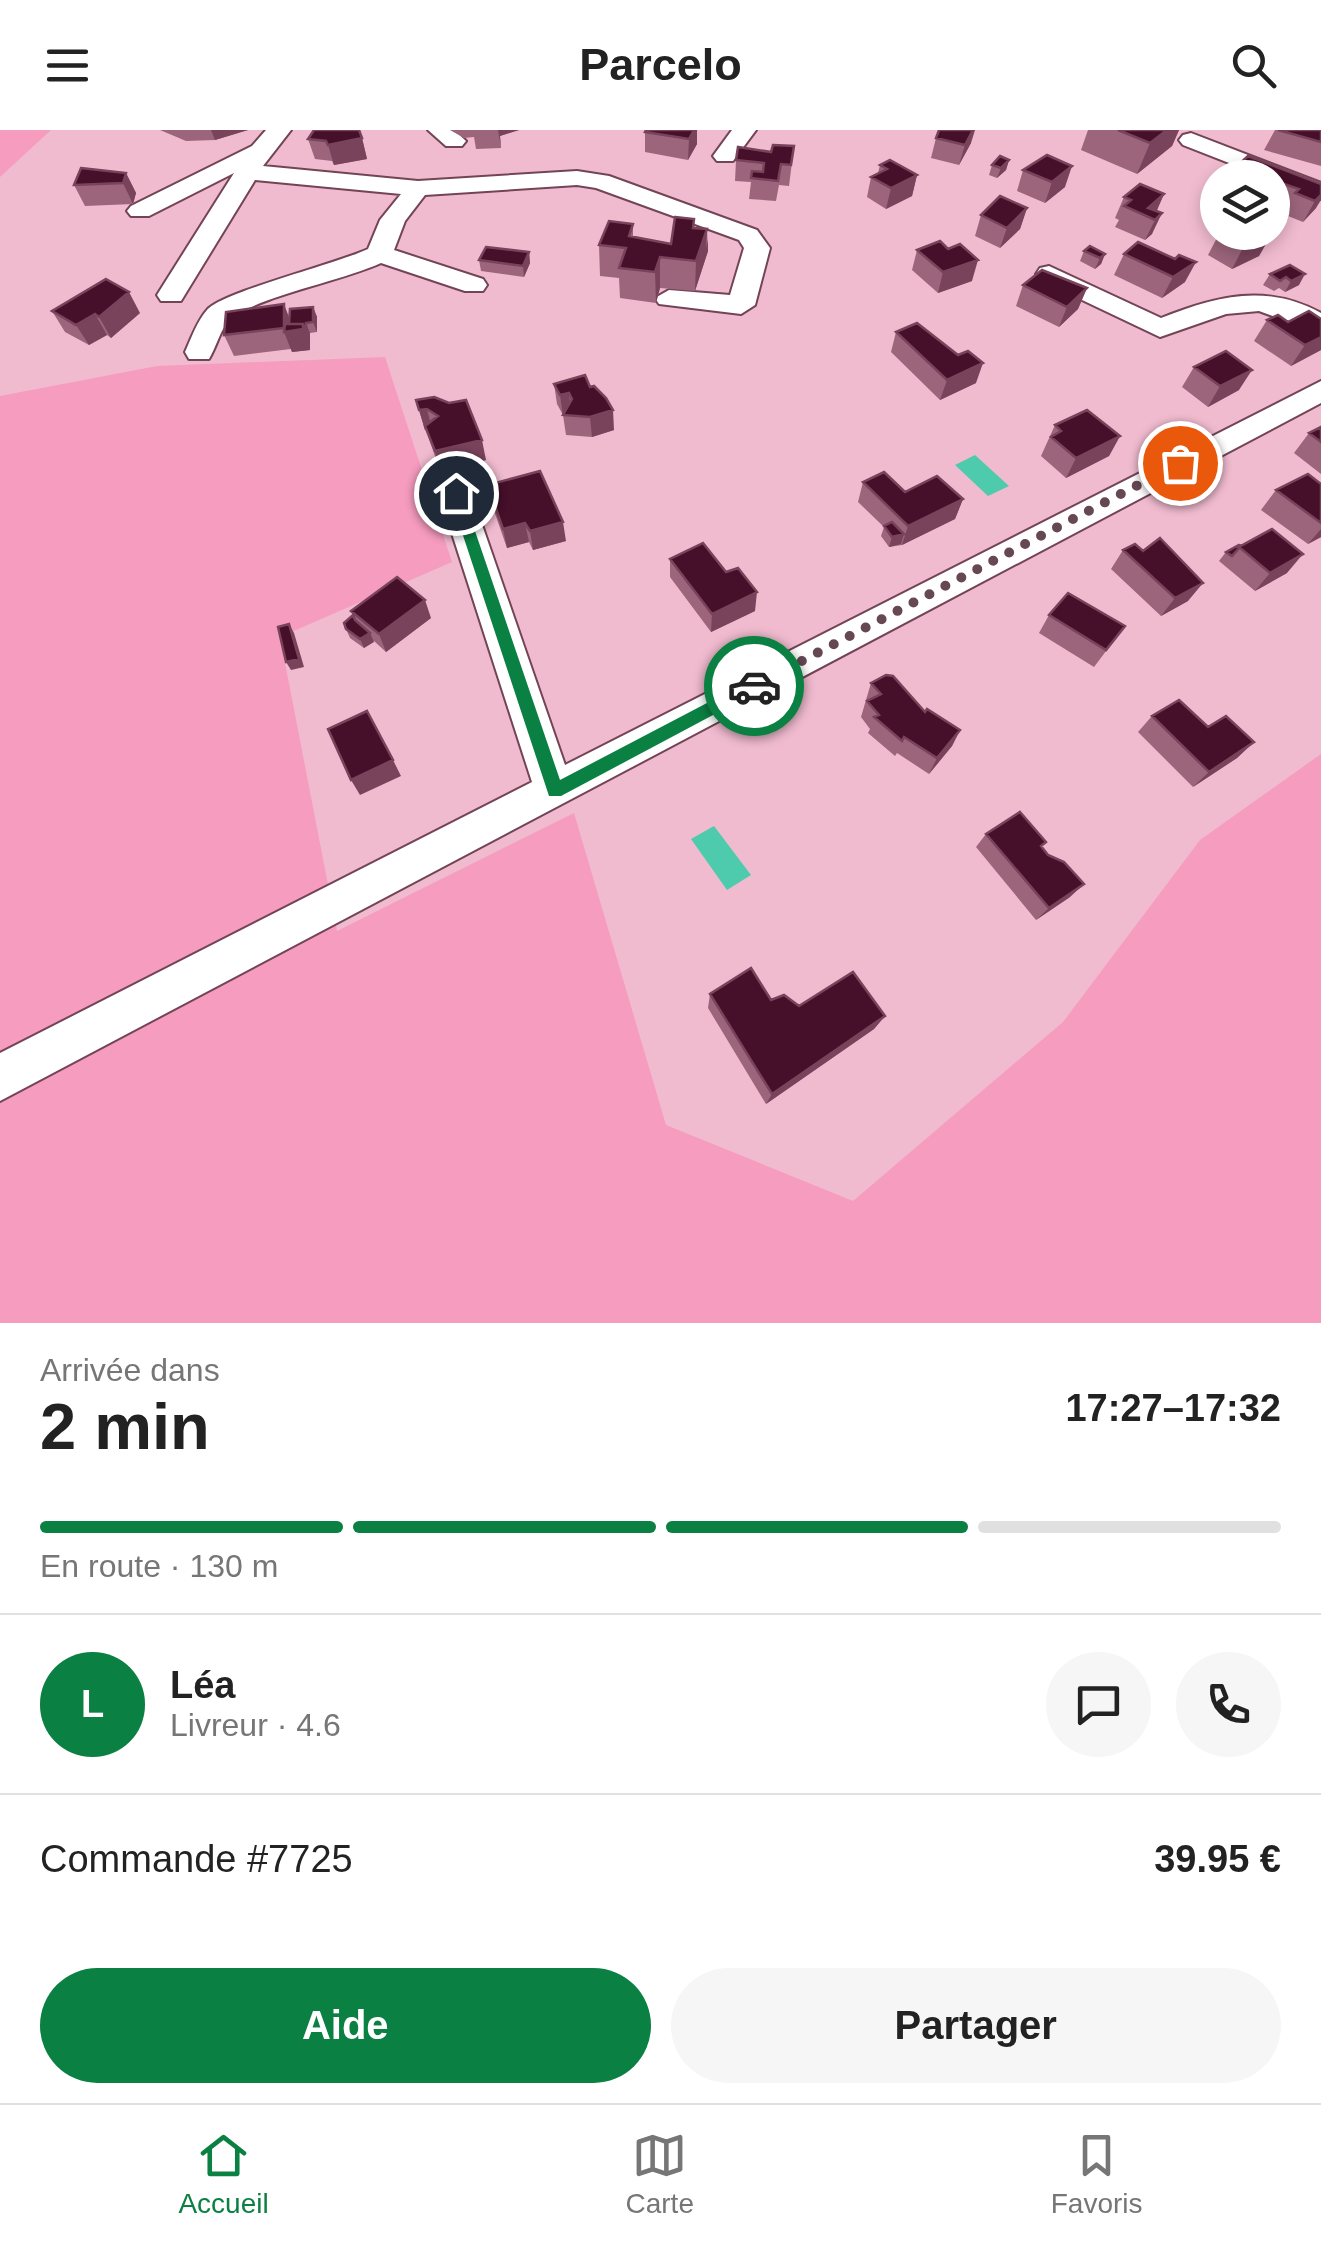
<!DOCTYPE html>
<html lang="fr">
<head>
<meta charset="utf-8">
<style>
	:root { --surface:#fff; --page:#f6f6f6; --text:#222; --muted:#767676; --line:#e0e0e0; --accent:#0b8043 }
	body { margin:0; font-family:Helvetica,sans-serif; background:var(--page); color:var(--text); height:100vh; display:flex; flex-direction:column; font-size:38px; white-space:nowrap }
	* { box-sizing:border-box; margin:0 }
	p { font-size:32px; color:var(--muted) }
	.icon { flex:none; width:55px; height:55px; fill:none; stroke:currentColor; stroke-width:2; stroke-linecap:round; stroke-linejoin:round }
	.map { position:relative; height:1193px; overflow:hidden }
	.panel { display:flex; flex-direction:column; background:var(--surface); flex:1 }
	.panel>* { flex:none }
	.fabs { position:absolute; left:1200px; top:30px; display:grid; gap:20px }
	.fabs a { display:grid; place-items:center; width:90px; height:90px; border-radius:50%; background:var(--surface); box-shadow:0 5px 15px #0003; font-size:50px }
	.pin { position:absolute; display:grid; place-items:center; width:85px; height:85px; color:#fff; margin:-42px; border:5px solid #fff; border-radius:50%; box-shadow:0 2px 10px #0007 }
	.courier { position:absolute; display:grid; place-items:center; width:100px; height:100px; margin:-50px; border:8px solid #0b8043; border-radius:50%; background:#fff; color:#222; box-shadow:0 2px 12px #0007 }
	.head em { font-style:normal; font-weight:800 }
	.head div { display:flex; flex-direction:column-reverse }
	.head { display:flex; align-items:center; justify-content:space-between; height:170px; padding:0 40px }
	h1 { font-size:65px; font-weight:800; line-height:75px }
	.bar { display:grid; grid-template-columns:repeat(4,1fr); gap:15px 10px; align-content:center; height:120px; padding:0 40px }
	.bar i { height:12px; border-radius:8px; background:var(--line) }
	.bar .on { background:var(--accent) }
	.bar p { grid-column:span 4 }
	.line { display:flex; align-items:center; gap:25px; padding:0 40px; border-top:2px solid var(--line) }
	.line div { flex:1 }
	.round { display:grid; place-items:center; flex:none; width:105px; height:105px; border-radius:52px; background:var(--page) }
	.cta { display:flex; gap:20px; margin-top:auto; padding:20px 40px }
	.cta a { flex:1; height:115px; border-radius:60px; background:var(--accent); color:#fff; font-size:40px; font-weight:800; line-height:115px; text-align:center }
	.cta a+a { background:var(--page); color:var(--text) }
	header { display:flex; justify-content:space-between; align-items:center; height:130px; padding:0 40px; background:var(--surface); font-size:45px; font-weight:800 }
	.dock { display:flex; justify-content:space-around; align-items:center; height:140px; border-top:2px solid var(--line); background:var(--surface); font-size:28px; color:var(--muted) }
	.dock a { display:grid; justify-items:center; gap:5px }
	.dock .on { color:var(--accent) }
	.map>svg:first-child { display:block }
	.green { fill:#f69cbf }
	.water { fill:#4ecaad }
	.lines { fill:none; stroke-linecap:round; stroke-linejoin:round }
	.minor-casing { stroke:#724456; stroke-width:4 }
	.minor { fill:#fff; fill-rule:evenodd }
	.wall { fill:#9c657c }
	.shaded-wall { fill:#79435c }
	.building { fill:#460f2a; stroke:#79435c; stroke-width:2.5 }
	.route { fill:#0b8043 }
	.done { stroke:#664854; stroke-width:10; stroke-dasharray:0 18 }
</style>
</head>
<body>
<header><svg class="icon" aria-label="menu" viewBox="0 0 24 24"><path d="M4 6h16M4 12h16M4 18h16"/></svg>Parcelo<svg class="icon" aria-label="search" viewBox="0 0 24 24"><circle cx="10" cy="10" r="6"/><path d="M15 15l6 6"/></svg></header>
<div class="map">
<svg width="1321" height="1193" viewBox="0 0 1321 1193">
	<rect width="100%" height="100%" fill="#f1bbcf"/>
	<!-- green -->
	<path class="green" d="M 0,0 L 51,0 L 0,47 Z
		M 385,227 L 452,432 L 280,507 L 337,801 L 574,683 L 666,995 L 853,1071 L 1063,892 L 1200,710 L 1321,624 L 1321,1193 L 0,1193 L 0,266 L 157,236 Z"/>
	<!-- water -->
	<path class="water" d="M 975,325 L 1009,356 L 988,366 L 955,335 Z
		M 714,696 L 751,745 L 727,760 L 691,709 Z"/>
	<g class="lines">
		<defs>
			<path id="minor" d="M 266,0 L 291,0 L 263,36 L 418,51 L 577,41 L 609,46 L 757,100 L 770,118 L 755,175 L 741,184 L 659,174 L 655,168 L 669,160 L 730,165 L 744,118 L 739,110 L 596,58 L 577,55 L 425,65 L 405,91 L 394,120 L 483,149 L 487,155 L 483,161 L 465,161 L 381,133 C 342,151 260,166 232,188 C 221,196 217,216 209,229 L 189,229 L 185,222 C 191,209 197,191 207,180 C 222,162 336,134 368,119 L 380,90 L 401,64 L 255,50 L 181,171 L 161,171 L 157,165 L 234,43 L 149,86 L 131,86 L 127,81 L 131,76 L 252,16 Z
				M 428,0 L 454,0 L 466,11 L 462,16 L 446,16 Z
				M 732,0 L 756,0 L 733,31 L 717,31 L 713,26 Z
				M 1191,3 L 1321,53 L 1321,69 L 1183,15 L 1179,10 L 1183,5 Z
				M 1049,136 L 1161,188 C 1216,166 1266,153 1321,183 L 1321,204 L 1259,181 L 1226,184 L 1160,207 L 1040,150 L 1036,144 L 1040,138 Z
				M 1321,251 L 1321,273 L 0,971 L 0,923 L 532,652 L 439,363 L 444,355 L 455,351 L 466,355 L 471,363 L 565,635 Z"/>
		</defs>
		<!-- minor casing -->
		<use href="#minor" class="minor-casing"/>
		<!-- minor -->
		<use href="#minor" class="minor"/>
	</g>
	<!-- wall -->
	<path class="wall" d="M 160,0 L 248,0 L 215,10 L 186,11 Z
		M 450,0 L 519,0 L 500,6 L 501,18 L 476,19 L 474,7 L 464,8 Z
		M 697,0 L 697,14 L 688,30 L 645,22 L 645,2 Z
		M 1088,0 L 1179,0 L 1172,16 L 1137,44 L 1081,20 Z
		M 1275,0 L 1321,0 L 1321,36 L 1264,20 Z
		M 362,8 L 367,29 L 334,35 L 332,31 L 315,29 L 308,9 Z
		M 936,8 L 971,13 L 959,35 L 931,28 Z
		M 794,16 L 789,56 L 779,55 L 776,71 L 749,69 L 751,52 L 735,51 L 736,30 Z
		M 1009,30 L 1006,40 L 997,48 L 989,45 L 992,35 Z
		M 880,35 L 917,45 L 912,66 L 886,79 L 867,67 L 871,47 L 878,43 Z
		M 1235,38 L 1321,54 L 1316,78 L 1303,92 L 1283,84 L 1286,79 L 1272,75 L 1272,48 L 1230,48 Z
		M 1023,40 L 1065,57 L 1045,73 L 1017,61 Z
		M 126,43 L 136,63 L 133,74 L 85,76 L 74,55 Z
		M 1164,64 L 1156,81 L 1152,104 L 1145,110 L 1115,97 L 1119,90 L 1115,88 L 1124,67 Z
		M 1027,78 L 1020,99 L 1000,118 L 975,106 L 981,85 Z
		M 694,89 L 694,98 L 707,99 L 708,121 L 695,161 L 660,158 L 656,173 L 620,168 L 619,148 L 600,146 L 599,115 L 633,94 L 633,107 L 671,114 Z
		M 1219,104 L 1271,105 L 1259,126 L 1232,139 L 1208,125 Z
		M 917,120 L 972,151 L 938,163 L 912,140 Z
		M 1084,121 L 1105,124 L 1101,134 L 1095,139 L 1080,131 Z
		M 529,122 L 530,133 L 524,147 L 481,141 L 479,130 Z
		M 1124,124 L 1185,152 L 1162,168 L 1114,145 Z
		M 1290,135 L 1299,155 L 1285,162 L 1279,158 L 1274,161 L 1263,155 L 1270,144 Z
		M 1023,155 L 1087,158 L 1078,179 L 1059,197 L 1016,176 Z
		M 313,177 L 317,187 L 317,202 L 310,203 L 310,220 L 292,222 L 291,219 L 234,226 L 224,205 L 289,188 Z
		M 52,181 L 140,183 L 111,208 L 107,205 L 89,215 L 65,202 Z
		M 1321,189 L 1321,220 L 1291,236 L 1254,211 L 1267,190 L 1288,192 Z
		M 896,202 L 976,253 L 940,270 L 891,222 Z
		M 1194,237 L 1239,260 L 1208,277 L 1182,257 Z
		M 554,254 L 614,300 L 592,307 L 566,305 L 563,285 L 557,274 Z
		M 434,267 L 486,330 L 440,341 L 426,300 L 425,300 L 416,270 Z
		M 1055,295 L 1120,306 L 1109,326 L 1066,348 L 1041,326 Z
		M 1321,297 L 1321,344 L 1294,323 L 1309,303 Z
		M 863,352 L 905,362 L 963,369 L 955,389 L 902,415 L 889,417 L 881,406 L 884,397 L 858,372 Z
		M 1321,354 L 1321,407 L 1308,414 L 1261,380 L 1276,360 Z
		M 488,355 L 566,411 L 533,420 L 529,412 L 507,418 L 492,375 Z
		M 1239,415 L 1287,443 L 1255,461 L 1219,431 L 1226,422 Z
		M 1123,420 L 1188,471 L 1161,486 L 1111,439 Z
		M 670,429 L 726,442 L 755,481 L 711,502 L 670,447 Z
		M 351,481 L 431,488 L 386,522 L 374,511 L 364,518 L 350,508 L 346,499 L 353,485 Z
		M 1049,485 L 1125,496 L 1094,537 L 1039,503 Z
		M 871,553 L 960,600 L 952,616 L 929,644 L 897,623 L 895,626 L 868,603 L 870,599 L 861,587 Z
		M 1152,586 L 1208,597 L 1254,612 L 1237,628 L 1193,657 L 1138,602 Z
		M 986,704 L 1042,717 L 1048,725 L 1070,767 L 1036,790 L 976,717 Z
		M 710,864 L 771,870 L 799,876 L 885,886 L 874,899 L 766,974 L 708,878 Z"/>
	<!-- shaded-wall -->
	<path class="shaded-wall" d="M 211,0 L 248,0 L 215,10 Z
		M 498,0 L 519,0 L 500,6 L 501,18 Z
		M 694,0 L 697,0 L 697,14 L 688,30 L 689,9 Z
		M 973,0 L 975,0 L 971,13 L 959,35 L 965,15 Z
		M 1167,0 L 1179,0 L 1172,16 L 1137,44 L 1150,13 Z
		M 362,8 L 367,29 L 334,35 L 328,15 Z
		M 1009,30 L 1006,40 L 997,48 L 1001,38 Z
		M 1072,36 L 1065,57 L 1045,73 L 1052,52 Z
		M 126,43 L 136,63 L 133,74 L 123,53 Z
		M 917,45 L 912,66 L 886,79 L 891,58 Z
		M 1164,64 L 1155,85 L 1148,78 Z
		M 1321,65 L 1321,70 L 1316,78 L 1303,92 L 1315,71 Z
		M 1027,78 L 1020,99 L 1000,118 L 1007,98 Z
		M 1162,83 L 1152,104 L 1145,110 L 1155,90 Z
		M 707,99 L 706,119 L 708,110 L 708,121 L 695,161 L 696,131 Z
		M 1271,105 L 1259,126 L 1232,139 L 1243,118 Z
		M 529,122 L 530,133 L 524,147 L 523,136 Z
		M 1105,124 L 1101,134 L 1095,139 L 1100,128 Z
		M 660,127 L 660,158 L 656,173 L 655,142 Z
		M 978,130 L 972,151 L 938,163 L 943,142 Z
		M 1196,132 L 1185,152 L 1162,168 L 1173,147 Z
		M 1305,144 L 1299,155 L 1285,162 L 1291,151 Z
		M 1087,158 L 1078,179 L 1059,197 L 1067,177 Z
		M 129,162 L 140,183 L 111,208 L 99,187 Z
		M 284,174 L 292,195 L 306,193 L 310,203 L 310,220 L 292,222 L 284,202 Z
		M 313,177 L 317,187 L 317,202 L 313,192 Z
		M 95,184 L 107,205 L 89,215 L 76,195 Z
		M 1321,207 L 1321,220 L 1291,236 L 1305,215 Z
		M 983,233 L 976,253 L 940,270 L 947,250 Z
		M 1252,240 L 1239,260 L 1208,277 L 1220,256 Z
		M 569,263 L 571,283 L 563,286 L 560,265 Z
		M 427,279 L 432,299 L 425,300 L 419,280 Z
		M 613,280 L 614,300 L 592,307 L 590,287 Z
		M 1120,306 L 1109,326 L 1066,348 L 1076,328 Z
		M 482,310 L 486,330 L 440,341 L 435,321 Z
		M 963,369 L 955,389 L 902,415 L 908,396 Z
		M 563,392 L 566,411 L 533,420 L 530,401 Z
		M 525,393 L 529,412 L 507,418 L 503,399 Z
		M 1321,399 L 1321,407 L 1308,414 Z
		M 904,404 L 901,414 L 889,417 L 892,407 Z
		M 1303,424 L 1287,443 L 1255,461 L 1270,443 Z
		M 1203,453 L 1188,471 L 1161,486 L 1175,468 Z
		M 757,462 L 755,481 L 711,502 L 712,484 Z
		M 425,470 L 431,488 L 386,522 L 379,504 Z
		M 289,494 L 294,503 L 304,537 L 291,540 L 286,532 Z
		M 370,503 L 374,512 L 364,518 L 360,509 Z
		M 960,600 L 952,616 L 929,644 L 937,628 Z
		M 1254,612 L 1237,628 L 1193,657 L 1209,642 Z
		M 393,630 L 401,646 L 360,665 L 351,650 Z
		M 1084,754 L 1070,767 L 1036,790 L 1049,778 Z
		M 885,886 L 874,899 L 766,974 L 772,964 Z"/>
	<!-- building -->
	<path class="building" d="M 314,0 L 359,0 L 362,8 L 328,15 L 326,11 L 308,9 Z
		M 646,0 L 694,0 L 689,9 L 645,2 Z
		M 939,0 L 973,0 L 965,15 L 936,8 Z
		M 1118,0 L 1167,0 L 1150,13 Z
		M 1278,0 L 1321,0 L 1321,12 Z
		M 773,15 L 794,16 L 791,35 L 781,34 L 778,51 L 751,48 L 752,41 L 763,42 L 764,33 L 736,30 L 738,17 L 771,22 Z
		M 1047,25 L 1072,36 L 1052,52 L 1023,40 Z
		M 1000,26 L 1009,30 L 1001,38 L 992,35 Z
		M 1248,26 L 1321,54 L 1321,65 L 1315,71 L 1295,63 L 1299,59 L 1272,50 L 1272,48 L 1263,48 L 1235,38 Z
		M 890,30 L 917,45 L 891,58 L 871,47 L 887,39 L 880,35 Z
		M 81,38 L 126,43 L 123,53 L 74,55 Z
		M 1140,54 L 1164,64 L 1148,78 L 1162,83 L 1155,90 L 1124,76 L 1131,70 L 1124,67 Z
		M 1000,66 L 1027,78 L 1007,98 L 981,85 Z
		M 675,87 L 694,89 L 693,98 L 707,99 L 696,131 L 660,127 L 655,142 L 619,138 L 626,118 L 599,115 L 609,91 L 633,94 L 629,106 L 671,114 Z
		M 1222,102 L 1266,102 L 1271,105 L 1243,118 L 1219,104 Z
		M 940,111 L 948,119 L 960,114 L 978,130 L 943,142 L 917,120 Z
		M 1138,112 L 1175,129 L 1179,125 L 1196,132 L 1173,147 L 1124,124 Z
		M 1090,116 L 1105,124 L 1100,128 L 1084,121 Z
		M 486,117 L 529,122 L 523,136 L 479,130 Z
		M 1290,135 L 1305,144 L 1291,151 L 1286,147 L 1280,151 L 1270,144 Z
		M 1042,140 L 1087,158 L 1067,177 L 1023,155 Z
		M 106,149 L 129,162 L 99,187 L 95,184 L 76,195 L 52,181 Z
		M 284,174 L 284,198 L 224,205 L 226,182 Z
		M 313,177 L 313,192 L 306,193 L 306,204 L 303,194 L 289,194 L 290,179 Z
		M 1309,181 L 1321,189 L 1321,207 L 1305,215 L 1267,190 L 1278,185 L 1288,192 Z
		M 917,193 L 958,225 L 968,221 L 983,233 L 947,250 L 896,202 Z
		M 285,194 L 303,194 L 303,199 L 284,202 Z
		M 1226,221 L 1252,240 L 1220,256 L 1194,237 Z
		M 585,245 L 590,257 L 594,256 L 606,268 L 613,280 L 590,287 L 563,285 L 572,269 L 569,263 L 560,265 L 554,254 Z
		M 434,267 L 449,273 L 466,270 L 482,310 L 435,321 L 425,296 L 438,286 L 427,279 L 419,280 L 416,270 Z
		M 1087,280 L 1120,306 L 1076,328 L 1051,307 L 1061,301 L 1055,295 Z
		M 1321,297 L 1321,312 L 1309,303 Z
		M 540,341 L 563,392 L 530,401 L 525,393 L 503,399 L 488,355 Z
		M 884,342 L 905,362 L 937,346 L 963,369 L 908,396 L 863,352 Z
		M 1308,344 L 1321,354 L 1321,393 L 1276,360 Z
		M 892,392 L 904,404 L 892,407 L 884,396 Z
		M 1272,399 L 1303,424 L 1270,443 L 1239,417 Z
		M 1160,408 L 1203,453 L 1175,468 L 1123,420 L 1135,414 L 1143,421 Z
		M 703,413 L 726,442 L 738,438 L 757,462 L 712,484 L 670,429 Z
		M 1239,415 L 1241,416 L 1232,426 L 1226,422 Z
		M 397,447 L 425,470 L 379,504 L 351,481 Z
		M 1068,463 L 1125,496 L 1106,520 L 1049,485 Z
		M 353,485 L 355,490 L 370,503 L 360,509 L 346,499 L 344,493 Z
		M 289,494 L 299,529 L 286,532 L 278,497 Z
		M 886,545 L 893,546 L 925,582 L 927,579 L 960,600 L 937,628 L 904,607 L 902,611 L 874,587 L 879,585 L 867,571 L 881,564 L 871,553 Z
		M 1179,570 L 1208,597 L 1226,586 L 1254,612 L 1209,642 L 1152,586 Z
		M 367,581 L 393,630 L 351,650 L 328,599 Z
		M 1020,682 L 1046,712 L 1041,716 L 1048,725 L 1064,732 L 1084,754 L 1049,778 L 986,704 Z
		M 751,838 L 771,870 L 784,865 L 799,876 L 853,842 L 885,886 L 772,964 L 710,864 Z"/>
	<!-- route -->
	<path class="route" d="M 451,359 L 462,363 L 560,650 L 749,551 L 760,551 L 760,560 L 561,666 L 549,666 L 449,363 Z"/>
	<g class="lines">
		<!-- done -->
		<path class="done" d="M 754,556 L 1180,333"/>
	</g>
</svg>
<div class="fabs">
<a><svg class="icon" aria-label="layers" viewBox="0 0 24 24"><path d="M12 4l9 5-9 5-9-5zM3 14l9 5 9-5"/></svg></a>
</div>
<div class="pin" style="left:1180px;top:333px;background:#ea580c"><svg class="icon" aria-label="bag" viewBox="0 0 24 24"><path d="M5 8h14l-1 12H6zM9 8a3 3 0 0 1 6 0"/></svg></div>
<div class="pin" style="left:456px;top:363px;background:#1f2937"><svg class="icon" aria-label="home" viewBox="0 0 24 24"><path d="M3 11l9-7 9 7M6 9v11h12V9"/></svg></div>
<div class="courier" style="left:754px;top:556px"><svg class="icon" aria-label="car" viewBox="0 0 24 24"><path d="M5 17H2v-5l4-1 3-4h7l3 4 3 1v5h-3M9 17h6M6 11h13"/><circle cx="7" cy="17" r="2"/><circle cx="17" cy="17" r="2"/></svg></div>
</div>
<section class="panel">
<div class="head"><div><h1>2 min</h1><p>Arrivée dans</p></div><em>17:27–17:32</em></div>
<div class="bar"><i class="on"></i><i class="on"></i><i class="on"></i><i></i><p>En route · 130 m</p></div>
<div class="line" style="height:180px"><b class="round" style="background:var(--accent);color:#fff">L</b><div><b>Léa</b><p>Livreur · 4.6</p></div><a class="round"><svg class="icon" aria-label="chat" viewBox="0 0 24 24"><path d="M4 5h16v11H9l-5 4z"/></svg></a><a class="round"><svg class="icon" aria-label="phone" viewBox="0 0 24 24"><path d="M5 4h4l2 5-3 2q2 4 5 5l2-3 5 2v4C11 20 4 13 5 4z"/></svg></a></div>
<div class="line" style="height:130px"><div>Commande #7725</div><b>39.95 €</b></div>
<div class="cta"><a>Aide</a><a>Partager</a></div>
</section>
<nav class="dock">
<a class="on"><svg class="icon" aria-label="home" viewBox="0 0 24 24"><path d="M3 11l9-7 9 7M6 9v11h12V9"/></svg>Accueil</a>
<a><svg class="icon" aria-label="map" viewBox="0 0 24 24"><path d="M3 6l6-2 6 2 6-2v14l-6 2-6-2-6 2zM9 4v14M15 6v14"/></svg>Carte</a>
<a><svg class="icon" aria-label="saved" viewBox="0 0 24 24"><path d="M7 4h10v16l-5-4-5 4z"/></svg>Favoris</a>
</nav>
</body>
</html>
